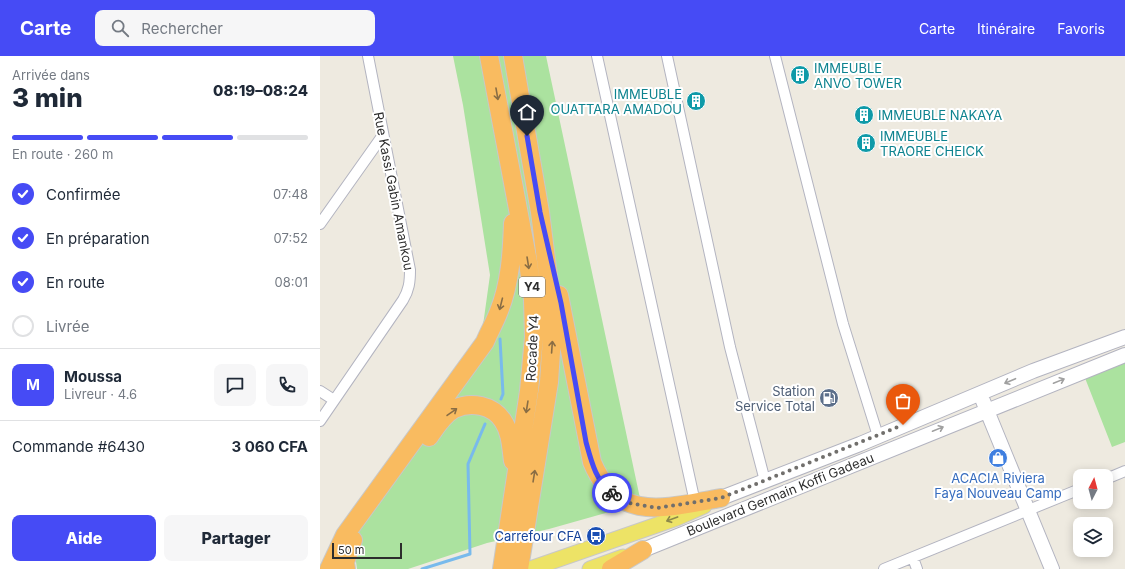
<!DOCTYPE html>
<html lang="fr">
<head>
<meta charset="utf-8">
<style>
	:root { --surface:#fff; --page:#f6f6f7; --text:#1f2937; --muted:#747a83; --line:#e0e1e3; --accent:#464bf5 }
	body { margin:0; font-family:Inter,sans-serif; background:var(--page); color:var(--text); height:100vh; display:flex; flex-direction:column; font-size:15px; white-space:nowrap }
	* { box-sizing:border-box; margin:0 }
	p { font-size:13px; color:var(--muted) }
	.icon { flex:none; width:22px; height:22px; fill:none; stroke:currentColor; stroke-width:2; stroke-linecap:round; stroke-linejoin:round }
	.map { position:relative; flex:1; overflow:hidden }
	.panel { display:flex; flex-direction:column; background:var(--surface); width:320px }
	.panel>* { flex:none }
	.needle { width:26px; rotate:6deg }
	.controls { position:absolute; left:753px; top:413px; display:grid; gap:8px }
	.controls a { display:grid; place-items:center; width:40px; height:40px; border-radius:8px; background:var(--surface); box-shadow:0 2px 10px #0003; font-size:20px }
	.scale { position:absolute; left:12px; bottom:10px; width:70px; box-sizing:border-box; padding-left:4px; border:2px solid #2d2d2d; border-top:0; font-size:11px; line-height:14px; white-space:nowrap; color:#2d2d2d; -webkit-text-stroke:3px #fff; paint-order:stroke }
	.pin { position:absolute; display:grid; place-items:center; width:34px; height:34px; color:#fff; margin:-41px -17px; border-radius:50% 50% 50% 0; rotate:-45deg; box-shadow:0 0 4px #0007 }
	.pin .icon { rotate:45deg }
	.courier { position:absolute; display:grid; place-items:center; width:40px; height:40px; margin:-20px; border:3px solid #464bf5; border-radius:50%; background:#fff; color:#222; box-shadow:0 1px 5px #0007 }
	.head em { font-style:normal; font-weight:800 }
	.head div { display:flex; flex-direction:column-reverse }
	.head { display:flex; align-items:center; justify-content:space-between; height:68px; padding:0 12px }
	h1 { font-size:26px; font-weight:800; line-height:30px }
	.bar { display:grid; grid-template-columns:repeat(4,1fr); gap:6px 4px; align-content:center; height:48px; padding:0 12px }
	.bar i { height:5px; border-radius:3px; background:var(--line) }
	.bar .on { background:var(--accent) }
	.bar p { grid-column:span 4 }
	.line { display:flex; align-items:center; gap:10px; padding:0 12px; border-top:1px solid var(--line) }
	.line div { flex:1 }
	.round { display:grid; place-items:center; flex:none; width:42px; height:42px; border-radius:8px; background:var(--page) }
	ol { padding:0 12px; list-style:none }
	li { display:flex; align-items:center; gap:12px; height:44px }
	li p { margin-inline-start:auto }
	li .icon { padding:4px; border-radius:50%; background:var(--accent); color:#fff; stroke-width:4 }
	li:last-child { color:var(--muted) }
	li i { width:22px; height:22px; border:2px solid var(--line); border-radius:50% }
	.primary-button { display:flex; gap:8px; margin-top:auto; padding:8px 12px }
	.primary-button a { flex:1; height:46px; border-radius:8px; background:var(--accent); color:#fff; font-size:16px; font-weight:800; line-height:46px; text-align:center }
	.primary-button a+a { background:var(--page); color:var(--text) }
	header { display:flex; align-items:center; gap:24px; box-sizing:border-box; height:56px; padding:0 20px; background:var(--accent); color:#fff }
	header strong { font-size:19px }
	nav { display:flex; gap:22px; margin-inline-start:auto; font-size:14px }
	.search { width:280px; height:36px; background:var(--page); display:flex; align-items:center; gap:10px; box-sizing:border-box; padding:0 14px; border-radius:8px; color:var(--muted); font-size:15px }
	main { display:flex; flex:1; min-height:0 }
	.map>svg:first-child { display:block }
	.green { fill:#abe29f }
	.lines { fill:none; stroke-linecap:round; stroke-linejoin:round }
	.stream { stroke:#78baec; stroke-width:3 }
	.street-casing { stroke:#b3b4c0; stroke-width:12 }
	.secondary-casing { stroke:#b3b4c0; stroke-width:16 }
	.primary-casing { stroke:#c8c8c8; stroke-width:17 }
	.highway-casing { stroke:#c8c8c8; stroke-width:20 }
	.street { stroke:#fff; stroke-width:10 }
	.secondary { stroke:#fff; stroke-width:14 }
	.primary { stroke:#ede366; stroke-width:15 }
	.highway { stroke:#f9bb60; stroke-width:18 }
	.oneway { stroke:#896d44 }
	.oneway2 { stroke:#a0a0a0 }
	.oneway3 { stroke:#8d884a }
	.done { stroke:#716f6c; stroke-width:4; stroke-dasharray:0 7.2 }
	.route { stroke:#464bf5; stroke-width:5 }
	.labels { text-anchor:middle; stroke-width:4; stroke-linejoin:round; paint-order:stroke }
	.shield { fill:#fff; stroke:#6c6c6c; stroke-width:1 }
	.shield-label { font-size:12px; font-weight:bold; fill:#2d2d2d }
	.culture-label { font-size:13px; fill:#0d838f; stroke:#fff; text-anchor:start }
	.street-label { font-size:13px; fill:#2d2d2d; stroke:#fff }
	.service-label { font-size:13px; fill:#4e5e75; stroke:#fff; text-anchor:end }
	.shop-label { font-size:13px; fill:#366cbe; stroke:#fff }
	.transit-label { font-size:13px; fill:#164399; stroke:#fff; text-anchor:end }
</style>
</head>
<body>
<header>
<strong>Carte</strong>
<div class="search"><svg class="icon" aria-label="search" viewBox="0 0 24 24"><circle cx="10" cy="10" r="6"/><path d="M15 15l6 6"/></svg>Rechercher</div>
<nav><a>Carte</a><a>Itinéraire</a><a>Favoris</a></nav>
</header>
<main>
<section class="panel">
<div class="head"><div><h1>3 min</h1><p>Arrivée dans</p></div><em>08:19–08:24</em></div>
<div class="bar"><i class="on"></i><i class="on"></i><i class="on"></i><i></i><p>En route · 260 m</p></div>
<ol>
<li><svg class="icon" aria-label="check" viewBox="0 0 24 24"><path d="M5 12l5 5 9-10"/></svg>Confirmée<p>07:48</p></li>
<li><svg class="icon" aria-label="check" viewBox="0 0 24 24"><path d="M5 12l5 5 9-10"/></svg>En préparation<p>07:52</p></li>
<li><svg class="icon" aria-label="check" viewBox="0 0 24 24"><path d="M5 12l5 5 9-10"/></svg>En route<p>08:01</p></li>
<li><i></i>Livrée</li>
</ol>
<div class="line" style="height:72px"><b class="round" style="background:var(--accent);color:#fff">M</b><div><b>Moussa</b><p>Livreur · 4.6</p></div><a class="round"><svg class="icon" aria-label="chat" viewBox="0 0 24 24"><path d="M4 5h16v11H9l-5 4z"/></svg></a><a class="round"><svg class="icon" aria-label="phone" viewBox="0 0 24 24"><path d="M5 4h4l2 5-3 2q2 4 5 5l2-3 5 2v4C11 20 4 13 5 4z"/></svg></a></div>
<div class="line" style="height:52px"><div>Commande #6430</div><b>3 060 CFA</b></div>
<div class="primary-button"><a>Aide</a><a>Partager</a></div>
</section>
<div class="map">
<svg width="805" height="513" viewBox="0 0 805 513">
	<rect width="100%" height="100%" fill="#eeeae0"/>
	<!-- green -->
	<path class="green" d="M 133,0 L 226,0 L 321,447 L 229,473 L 167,487 L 88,513 L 37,513 L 32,477 L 158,305 L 170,219 L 143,49 Z
		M 805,307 L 805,386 L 792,391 L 765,322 Z"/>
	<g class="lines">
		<!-- stream -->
		<path class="stream" d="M 180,283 L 183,338 L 181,343
			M 102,513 L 150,498 L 148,408 L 165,368"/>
		<defs>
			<path id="street" d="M 277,0 L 376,451
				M 347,0 L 410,291 L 445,425
				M 455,0 L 523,268 L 558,380
				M 0,168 L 63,79
				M 0,335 L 14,344
				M 0,365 L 83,244 C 89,234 90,226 90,214 L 48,0
				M 786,423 L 805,415
				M 593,502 L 597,513
				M 564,513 L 760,433"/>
			<path id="secondary" d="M 663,345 L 732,513
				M 401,442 L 540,388 L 713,315 L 805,281
				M 323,494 L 805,299"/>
			<path id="primary" d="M 210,513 L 357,462 L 384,450
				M 270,513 L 303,501"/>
			<path id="highway" d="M 169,0 L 208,206 L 213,244 L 214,281 L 209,335 L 182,513
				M 193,0 L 220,156 L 231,243 L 232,281 L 229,326 L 199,513
				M 239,239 L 272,406 C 298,469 348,451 401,442
				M 109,381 C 116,371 123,359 134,353 C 151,345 173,349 183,365 C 191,377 191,391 193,405
				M 9,513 L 25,479 L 165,286 C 169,276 175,266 179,255 C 190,228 192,197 193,167
				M 26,513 L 25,506 L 33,484
				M 291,513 L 323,494"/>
		</defs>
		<!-- street casing -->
		<use href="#street" class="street-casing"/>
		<!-- secondary casing -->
		<use href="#secondary" class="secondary-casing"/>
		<!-- primary casing -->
		<use href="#primary" class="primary-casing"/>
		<!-- highway casing -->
		<use href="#highway" class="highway-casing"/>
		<!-- street -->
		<use href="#street" class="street"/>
		<!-- secondary -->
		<use href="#secondary" class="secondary"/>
		<!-- primary -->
		<use href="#primary" class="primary"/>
		<!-- highway -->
		<use href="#highway" class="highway"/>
	</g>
	<!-- one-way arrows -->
	<defs><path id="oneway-shaft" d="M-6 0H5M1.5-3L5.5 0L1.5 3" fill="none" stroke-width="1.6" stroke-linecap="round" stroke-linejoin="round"/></defs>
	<g class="oneway">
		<use href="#oneway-shaft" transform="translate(177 38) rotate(80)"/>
		<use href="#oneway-shaft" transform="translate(208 207) rotate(81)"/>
		<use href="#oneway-shaft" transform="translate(181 248) rotate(104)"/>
		<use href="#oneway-shaft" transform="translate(232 291) rotate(-86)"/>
		<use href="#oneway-shaft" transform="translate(207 351) rotate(99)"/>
		<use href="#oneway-shaft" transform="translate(132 356) rotate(-35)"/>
		<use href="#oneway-shaft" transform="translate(214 420) rotate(-81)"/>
	</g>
	<g class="oneway2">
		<use href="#oneway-shaft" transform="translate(690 325) rotate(157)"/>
		<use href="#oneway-shaft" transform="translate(739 325) rotate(-22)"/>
		<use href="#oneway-shaft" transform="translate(618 373) rotate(-22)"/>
	</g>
	<use class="oneway3" href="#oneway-shaft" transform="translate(352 463) rotate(160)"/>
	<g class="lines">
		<!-- done -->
		<path class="done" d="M 292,437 L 304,446 L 337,452 L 401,442 L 583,369"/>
		<!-- route -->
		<path class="route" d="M 207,80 L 220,156 L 241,247 L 266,386 C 271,404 276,426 292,437"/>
	</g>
	<!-- icons -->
	<defs>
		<symbol id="building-disc" viewBox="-11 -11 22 22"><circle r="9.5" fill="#0f9aa8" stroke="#fff"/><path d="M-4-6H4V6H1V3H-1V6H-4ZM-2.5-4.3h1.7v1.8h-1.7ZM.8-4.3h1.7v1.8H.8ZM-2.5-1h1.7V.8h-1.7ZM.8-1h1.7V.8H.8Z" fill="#fff"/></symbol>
		<symbol id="fuel-disc" viewBox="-11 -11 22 22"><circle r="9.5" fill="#5c6f8a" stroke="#fff"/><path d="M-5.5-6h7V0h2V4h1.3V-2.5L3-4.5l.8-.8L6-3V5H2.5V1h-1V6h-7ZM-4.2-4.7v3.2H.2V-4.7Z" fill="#fff"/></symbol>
		<symbol id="shop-disc" viewBox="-11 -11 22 22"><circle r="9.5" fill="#3f7fe0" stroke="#fff"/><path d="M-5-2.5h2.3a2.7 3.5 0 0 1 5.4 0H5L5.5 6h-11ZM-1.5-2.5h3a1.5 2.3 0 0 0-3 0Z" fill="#fff"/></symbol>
		<symbol id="bus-disc" viewBox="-11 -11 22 22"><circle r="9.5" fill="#1a4fb4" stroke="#fff"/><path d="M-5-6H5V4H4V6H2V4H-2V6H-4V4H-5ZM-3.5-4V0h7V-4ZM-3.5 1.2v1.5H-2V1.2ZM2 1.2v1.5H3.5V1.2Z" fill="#fff"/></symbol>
	</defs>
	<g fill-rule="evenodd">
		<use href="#building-disc" x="469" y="8" width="22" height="22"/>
		<use href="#building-disc" x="365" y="34" width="22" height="22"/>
		<use href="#building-disc" x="533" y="48" width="22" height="22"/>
		<use href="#building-disc" x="535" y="76" width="22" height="22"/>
		<use href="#fuel-disc" x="498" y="331" width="22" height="22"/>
		<use href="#shop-disc" x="667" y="391" width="22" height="22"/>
		<use href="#bus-disc" x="265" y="469" width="22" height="22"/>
	</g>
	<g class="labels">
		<!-- shield labels -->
		<rect class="shield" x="199" y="221" width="26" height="20" rx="3"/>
		<g class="shield-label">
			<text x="212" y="235">Y4</text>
		</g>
		<!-- culture labels -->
		<g class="culture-label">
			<text x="494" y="17">IMMEUBLE<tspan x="494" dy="15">ANVO TOWER</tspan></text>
			<text x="362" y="43" text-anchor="end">IMMEUBLE<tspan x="362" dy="15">OUATTARA AMADOU</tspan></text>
			<text x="558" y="64">IMMEUBLE NAKAYA</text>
			<text x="560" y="85">IMMEUBLE<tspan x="560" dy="15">TRAORE CHEICK</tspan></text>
		</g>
		<!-- street labels -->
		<g class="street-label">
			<text transform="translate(74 135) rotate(79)" y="5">Rue Kassi Gabin Amankou</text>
			<text transform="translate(212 292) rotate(-87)" y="5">Rocade Y4</text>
			<text transform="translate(460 438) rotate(-22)" y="5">Boulevard Germain Koffi Gadeau</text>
		</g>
		<!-- service labels -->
		<g class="service-label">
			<text x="495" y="340">Station<tspan x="495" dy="15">Service Total</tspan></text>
		</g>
		<!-- shop labels -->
		<g class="shop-label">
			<text x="678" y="427">ACACIA Riviera<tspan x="678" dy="15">Faya Nouveau Camp</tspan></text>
		</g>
		<!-- transit labels -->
		<g class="transit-label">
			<text x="262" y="485">Carrefour CFA</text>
		</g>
	</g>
</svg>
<div class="controls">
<a><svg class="needle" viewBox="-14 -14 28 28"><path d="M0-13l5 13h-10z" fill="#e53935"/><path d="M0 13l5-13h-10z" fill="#747a83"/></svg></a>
<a><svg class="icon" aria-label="layers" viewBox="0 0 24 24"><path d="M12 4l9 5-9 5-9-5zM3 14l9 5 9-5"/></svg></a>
</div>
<div class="scale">50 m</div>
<div class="pin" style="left:583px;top:369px;background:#ea580c"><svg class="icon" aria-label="bag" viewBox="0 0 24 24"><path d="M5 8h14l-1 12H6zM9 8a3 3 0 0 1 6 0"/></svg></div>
<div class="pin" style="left:207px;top:80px;background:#1f2937"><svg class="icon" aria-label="home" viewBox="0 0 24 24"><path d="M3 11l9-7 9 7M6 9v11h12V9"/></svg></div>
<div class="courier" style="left:292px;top:437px"><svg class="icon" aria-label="bike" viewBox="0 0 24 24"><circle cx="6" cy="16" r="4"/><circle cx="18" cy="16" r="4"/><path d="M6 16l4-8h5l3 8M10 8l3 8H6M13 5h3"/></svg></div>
</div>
</main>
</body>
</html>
